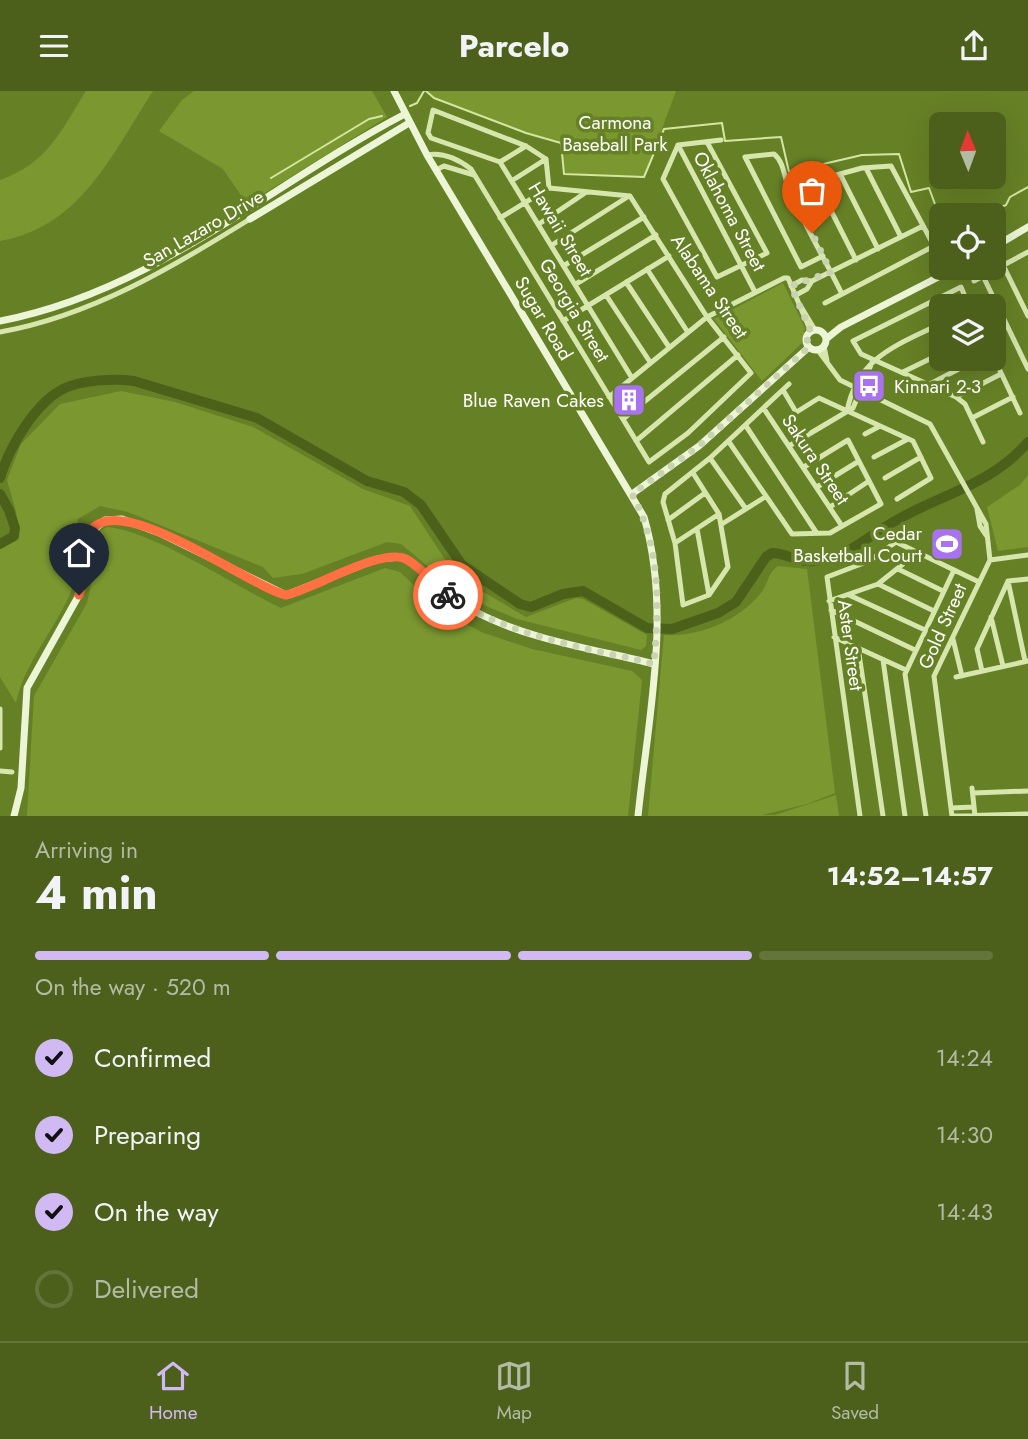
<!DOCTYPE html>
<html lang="en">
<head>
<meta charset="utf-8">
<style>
	:root { --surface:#4c601c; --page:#536625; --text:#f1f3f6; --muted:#b2bba3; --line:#63753b; --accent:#d1b9f3 }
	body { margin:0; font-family:Jost,sans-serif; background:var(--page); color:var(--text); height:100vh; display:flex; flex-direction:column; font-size:26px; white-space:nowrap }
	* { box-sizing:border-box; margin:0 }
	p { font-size:23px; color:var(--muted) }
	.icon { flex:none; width:38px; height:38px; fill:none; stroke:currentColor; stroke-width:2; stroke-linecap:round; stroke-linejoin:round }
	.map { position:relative; height:725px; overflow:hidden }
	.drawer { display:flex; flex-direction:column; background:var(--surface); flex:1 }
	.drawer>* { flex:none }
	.needle { width:46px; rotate:359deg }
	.controls { position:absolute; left:929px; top:21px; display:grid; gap:14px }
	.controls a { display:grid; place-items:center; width:77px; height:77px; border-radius:10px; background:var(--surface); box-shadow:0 7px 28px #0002; font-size:35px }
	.pin { position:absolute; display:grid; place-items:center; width:60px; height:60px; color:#fff; margin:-72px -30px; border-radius:50% 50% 50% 0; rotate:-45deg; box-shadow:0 0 7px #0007 }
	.pin .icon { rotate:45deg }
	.courier { position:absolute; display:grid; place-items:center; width:70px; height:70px; margin:-35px; border:5px solid #ff7043; border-radius:50%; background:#fff; color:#222; box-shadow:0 2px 9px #0007 }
	.head em { font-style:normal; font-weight:700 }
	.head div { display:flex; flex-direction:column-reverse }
	.head { display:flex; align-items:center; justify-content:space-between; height:119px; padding:0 35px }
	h1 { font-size:46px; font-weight:700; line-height:52px }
	.bar { display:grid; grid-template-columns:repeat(4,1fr); gap:10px 7px; align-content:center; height:84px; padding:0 35px }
	.bar i { height:9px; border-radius:5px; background:var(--line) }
	.bar .selected { background:var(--accent) }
	.bar p { grid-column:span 4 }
	ol { padding:0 35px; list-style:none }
	li { display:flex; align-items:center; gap:21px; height:77px }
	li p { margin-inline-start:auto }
	li .icon { padding:7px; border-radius:50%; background:var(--accent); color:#111; stroke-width:4 }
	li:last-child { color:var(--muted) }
	li i { width:38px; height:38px; border:4px solid var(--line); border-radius:50% }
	header { display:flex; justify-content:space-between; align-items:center; height:91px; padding:0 35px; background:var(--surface); font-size:32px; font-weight:700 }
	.tab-bar { display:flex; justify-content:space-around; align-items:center; height:98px; border-top:2px solid var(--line); background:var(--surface); font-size:19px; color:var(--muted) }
	.tab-bar a { display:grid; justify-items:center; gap:4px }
	.tab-bar .selected { color:var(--accent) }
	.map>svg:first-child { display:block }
	.green { fill:#7b9830 }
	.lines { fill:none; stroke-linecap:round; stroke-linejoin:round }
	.stream { stroke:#d4e7a1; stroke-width:2 }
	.river { stroke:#4b611a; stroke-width:10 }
	.street { stroke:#d6e6ad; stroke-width:5 }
	.secondary { stroke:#ecf6d6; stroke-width:7 }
	.done { stroke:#c9d3b3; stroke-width:7; stroke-dasharray:0 12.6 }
	.route { stroke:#ff7043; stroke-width:9 }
	.labels { text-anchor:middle; stroke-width:7; stroke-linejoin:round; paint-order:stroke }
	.park-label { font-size:19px; fill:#fff; stroke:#668026 }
	.street-label { font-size:19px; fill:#fff; stroke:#668026 }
	.poi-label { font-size:19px; fill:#fff; stroke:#668026; text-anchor:end }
</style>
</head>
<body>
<header><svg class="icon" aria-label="menu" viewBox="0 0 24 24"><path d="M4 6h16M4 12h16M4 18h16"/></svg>Parcelo<svg class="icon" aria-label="share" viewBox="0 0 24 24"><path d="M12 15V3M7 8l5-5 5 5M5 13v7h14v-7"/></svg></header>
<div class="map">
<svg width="1028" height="725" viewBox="0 0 1028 725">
	<rect width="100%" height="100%" fill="#668026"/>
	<!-- green -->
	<path class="green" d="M 86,0 L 153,0 C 112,63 81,136 0,150 L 0,89 C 48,72 60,41 86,0 Z
		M 194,0 L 372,0 L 387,26 L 247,113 L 223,78 L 159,40 L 182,9 Z
		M 427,0 L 676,0 L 644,86 L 564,82 L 562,51 L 526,41 L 434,6 Z
		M 783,192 L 805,237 L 802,252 L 762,290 L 714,228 Z
		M 121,300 L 175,311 L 253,336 L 363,398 L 410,415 L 448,473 L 465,490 L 526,526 L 576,507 L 583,508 L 647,544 L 646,555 L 641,559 L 517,528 L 486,515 L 453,496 L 401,453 L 387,451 L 302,483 L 273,487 L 263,476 L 128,421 L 100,415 L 78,428 C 74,452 80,477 72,498 C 56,538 25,570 16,612 L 0,586 L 0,458 L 19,446 L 16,420 L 7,389 L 21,353 L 60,313 Z
		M 1028,384 L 1028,456 L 998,460 L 987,416 L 1020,394 Z
		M 107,436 C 154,440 234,495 281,517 L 385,477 L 400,481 L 439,518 L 481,541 L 532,558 L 632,580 L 642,589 L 628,725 L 27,725 L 34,605 L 87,512 L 92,489 L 92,452 L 95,442 Z
		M 778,475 L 807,478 L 835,702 L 807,713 L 762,724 L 775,724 L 836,704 L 839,725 L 648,725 L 664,544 C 700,546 738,530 761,502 C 768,493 768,481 778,475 Z"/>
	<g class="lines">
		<!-- stream -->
		<path class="stream" d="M 426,0 L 434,7 L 526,42 L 561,52 L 564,83 L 644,86 L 664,38 L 722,32 L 725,50 L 781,46 L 789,81 L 862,64 L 899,63 L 911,101 L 929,97 L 942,132
			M 410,15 L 417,12 L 424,0
			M 271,87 L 369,28 L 382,25
			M 981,124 L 1006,114 L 1010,106 L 1028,96"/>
		<!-- river -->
		<path class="river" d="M 0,387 C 9,357 35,311 65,297 C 83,289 115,287 134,290 L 257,327 L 367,390 L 404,401 L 421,414 L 462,474 L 520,513 L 531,516 L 563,503 L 583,500 L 647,537 L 672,538 L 718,522 L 736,511 L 766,466 L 772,462 C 786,462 800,472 814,470 C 849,466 862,449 890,433 C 937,404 991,395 1028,351
			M 0,403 L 9,419 L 15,437 L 14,445 L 0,453"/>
		<!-- street -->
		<path class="street" d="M 707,51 L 767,162 L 717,186 L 663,88 L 678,54 L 721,49
			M 678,54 L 755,201
			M 427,64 C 443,61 458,68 471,78 L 649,371 L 688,342 L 751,282 L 707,226 L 630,105 L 549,97 L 546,68
			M 546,68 L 526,55 L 433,19 L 428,42 L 431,47 L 500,71 L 632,287
			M 500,71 L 526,55
			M 866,77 L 901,146
			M 436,79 L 444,75 L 474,84
			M 840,83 L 878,158
			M 513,89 L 546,68
			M 816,90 L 856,169
			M 789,97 L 862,77 L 891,75 L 934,155 L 825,212
			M 500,127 L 549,97
			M 539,133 L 585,102
			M 552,154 L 629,105
			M 823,165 L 801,176 L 745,66 L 774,63 C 784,71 784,86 789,98 C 804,134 825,168 842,203
			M 565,174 L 644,126
			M 1003,174 L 1028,225
			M 647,178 L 687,240
			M 983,185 L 1028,278
			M 974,190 L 1028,161
			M 626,191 L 669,256
			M 576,193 L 656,144
			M 791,195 L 802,189 L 812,190
			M 606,204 L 650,271
			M 796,204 L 807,198 L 812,190 L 923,135
			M 800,214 L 815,239
			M 969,215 L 961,196 L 853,250 L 861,263 L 956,306 L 965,313 L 983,351
			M 563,230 L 669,165
			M 0,241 C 91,225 173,176 250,128
			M 824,255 L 827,270
			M 817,258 L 840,289 L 930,333 L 986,433 L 990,469 L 934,585 L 952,725
			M 994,267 L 1020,322
			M 903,281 L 942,262
			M 928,294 L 978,268
			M 783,299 L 796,321
			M 609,306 L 707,226 L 784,187 L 788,187 L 811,241
			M 956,306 L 1001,283
			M 764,318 L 842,435
			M 847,320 C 858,265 898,254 942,232
			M 787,327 L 819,307 L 913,350 L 931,387 L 897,408
			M 972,327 L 1013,306
			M 623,328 L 724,246
			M 746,335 L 816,441
			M 865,343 L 880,335
			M 636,350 L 738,264
			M 729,351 L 792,443 L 830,442 L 881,413 L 848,349 L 804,376
			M 789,355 L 853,317 L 873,269
			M 874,366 L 908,348
			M 710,367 L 746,418
			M 693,382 L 719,423 L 728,476 L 709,504 L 683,514 L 675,452 L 663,411 L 665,403 L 710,367 L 789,293
			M 885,387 L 921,366
			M 817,396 L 859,370
			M 830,416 L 869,390
			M 977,418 L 980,435 L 986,444
			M 668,429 L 705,402
			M 722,433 L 765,406
			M 697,438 L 709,504
			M 675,452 L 719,423
			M 990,469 L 1028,464
			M 898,478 L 943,500
			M 1008,490 L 1025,570
			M 878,493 L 934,520
			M 849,504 L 925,539
			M 829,510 L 878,493 L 918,461
			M 831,519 L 915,559
			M 991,526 L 1003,575
			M 834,546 L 906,579
			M 953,548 L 962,585
			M 858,556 L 883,725
			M 883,569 L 905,725
			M 982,580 L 977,558 L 1008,490 L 1028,488
			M 956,586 L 1028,570
			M 0,618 L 0,657
			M 0,680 L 12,681
			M 972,697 L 975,725
			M 973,702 L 1028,700
			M 951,717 L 974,716
			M 860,725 L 827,486 L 869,470 L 896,451 L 979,491
			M 926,725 L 905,583 L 954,479
			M 954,725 L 1028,723"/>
		<!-- secondary -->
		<path class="secondary" d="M 394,0 L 427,64 L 644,426 C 672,522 648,628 638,725
			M 250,128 L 409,32
			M 994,156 L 1028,136
			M 0,230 C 153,201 271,93 405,23
			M806 249a10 10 0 1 1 20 0a10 10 0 1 1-20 0Z
			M 826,248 L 841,236 L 956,177
			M 632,403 L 699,355 L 809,256
			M 14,725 L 21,697 L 27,597 L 79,504 L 86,483 L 88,445 L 105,429 L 122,428 L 162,443 L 286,504 L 377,468 L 401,466 C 424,476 447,506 474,520 C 529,549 594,558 654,573"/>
	</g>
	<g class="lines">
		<!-- done -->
		<path class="done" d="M 448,504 C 508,546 584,556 654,573 C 659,513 661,457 632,403 L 699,355 L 809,256 L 807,248 L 811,241 L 791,195 L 831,181 L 812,142"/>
		<!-- route -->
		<path class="route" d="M 79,504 C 87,484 82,455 90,441 C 118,396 249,496 286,504 C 313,498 382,456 406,468 C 421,476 434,493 448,504"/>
	</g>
	<!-- icons -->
	<defs>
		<symbol id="bus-square" viewBox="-11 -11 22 22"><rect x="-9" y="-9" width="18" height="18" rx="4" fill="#a972ef" stroke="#668026"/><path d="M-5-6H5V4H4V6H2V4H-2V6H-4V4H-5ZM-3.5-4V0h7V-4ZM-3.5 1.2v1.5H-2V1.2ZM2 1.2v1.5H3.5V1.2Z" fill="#fff"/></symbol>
		<symbol id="building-square" viewBox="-11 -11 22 22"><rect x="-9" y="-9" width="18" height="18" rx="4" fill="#a972ef" stroke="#668026"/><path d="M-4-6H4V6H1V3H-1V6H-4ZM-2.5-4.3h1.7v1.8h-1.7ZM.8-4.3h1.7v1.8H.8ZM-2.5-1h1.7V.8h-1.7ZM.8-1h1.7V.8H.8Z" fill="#fff"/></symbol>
		<symbol id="stadium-square" viewBox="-11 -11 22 22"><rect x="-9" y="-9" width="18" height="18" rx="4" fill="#a972ef" stroke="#668026"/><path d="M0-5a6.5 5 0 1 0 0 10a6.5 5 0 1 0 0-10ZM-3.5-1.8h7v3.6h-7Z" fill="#fff"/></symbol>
	</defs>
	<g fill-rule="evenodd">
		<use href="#bus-square" x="850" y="276" width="38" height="38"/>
		<use href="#building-square" x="610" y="290" width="38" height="38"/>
		<use href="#stadium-square" x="928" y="434" width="38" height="38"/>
	</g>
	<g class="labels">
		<!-- park labels -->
		<g class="park-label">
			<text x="615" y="38">Carmona<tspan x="615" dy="22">Baseball Park</tspan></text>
		</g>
		<!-- street labels -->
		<g class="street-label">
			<text transform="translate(730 120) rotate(62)" y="7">Oklahoma Street</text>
			<text transform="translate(203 137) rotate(-30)" y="7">San Lazaro Drive</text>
			<text transform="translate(561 138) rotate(59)" y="7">Hawaii Street</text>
			<text transform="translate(710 195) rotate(56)" y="7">Alabama Street</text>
			<text transform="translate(575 219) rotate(59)" y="7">Georgia Street</text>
			<text transform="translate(544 227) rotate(59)" y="7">Sugar Road</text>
			<text transform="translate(816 368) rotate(56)" y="7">Sakura Street</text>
			<text transform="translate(942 535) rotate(-66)" y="7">Gold Street</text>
			<text transform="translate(851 554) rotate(82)" y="7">Aster Street</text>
		</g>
		<!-- poi labels -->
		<g class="poi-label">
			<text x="894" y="302" text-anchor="start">Kinnari 2-3</text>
			<text x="604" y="316">Blue Raven Cakes</text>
			<text x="922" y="449">Cedar<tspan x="922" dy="22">Basketball Court</tspan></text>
		</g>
	</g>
</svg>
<div class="controls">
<a><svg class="needle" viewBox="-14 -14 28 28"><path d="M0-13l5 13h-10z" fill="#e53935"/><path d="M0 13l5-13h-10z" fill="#b2bba3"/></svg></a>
<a><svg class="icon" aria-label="locate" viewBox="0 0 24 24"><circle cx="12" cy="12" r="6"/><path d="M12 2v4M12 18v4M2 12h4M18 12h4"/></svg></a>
<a><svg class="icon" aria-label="layers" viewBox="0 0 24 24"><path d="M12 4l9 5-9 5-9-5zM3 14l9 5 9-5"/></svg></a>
</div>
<div class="pin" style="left:812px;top:142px;background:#ea580c"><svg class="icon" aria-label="bag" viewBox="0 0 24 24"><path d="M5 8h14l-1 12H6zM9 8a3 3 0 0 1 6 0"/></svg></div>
<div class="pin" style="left:79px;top:504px;background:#1f2937"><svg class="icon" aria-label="home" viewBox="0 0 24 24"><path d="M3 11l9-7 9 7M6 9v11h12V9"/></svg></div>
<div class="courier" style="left:448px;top:504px"><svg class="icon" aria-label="bike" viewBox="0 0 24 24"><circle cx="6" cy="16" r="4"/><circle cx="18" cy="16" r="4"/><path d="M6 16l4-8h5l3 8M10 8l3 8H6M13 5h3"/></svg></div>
</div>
<section class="drawer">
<div class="head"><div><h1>4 min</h1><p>Arriving in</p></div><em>14:52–14:57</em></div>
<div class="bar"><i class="selected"></i><i class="selected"></i><i class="selected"></i><i></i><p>On the way · 520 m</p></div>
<ol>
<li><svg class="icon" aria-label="check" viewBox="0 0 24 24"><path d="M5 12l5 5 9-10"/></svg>Confirmed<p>14:24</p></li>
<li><svg class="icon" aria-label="check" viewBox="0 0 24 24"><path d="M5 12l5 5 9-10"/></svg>Preparing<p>14:30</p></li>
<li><svg class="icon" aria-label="check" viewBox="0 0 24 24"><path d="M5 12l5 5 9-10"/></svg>On the way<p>14:43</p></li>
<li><i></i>Delivered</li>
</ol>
</section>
<nav class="tab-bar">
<a class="selected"><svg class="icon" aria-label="home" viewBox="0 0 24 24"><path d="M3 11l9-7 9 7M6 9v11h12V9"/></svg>Home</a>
<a><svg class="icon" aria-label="map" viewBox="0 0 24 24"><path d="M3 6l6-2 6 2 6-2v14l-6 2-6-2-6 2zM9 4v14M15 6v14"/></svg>Map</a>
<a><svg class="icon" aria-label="saved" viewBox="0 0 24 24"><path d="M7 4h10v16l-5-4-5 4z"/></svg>Saved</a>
</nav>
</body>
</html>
